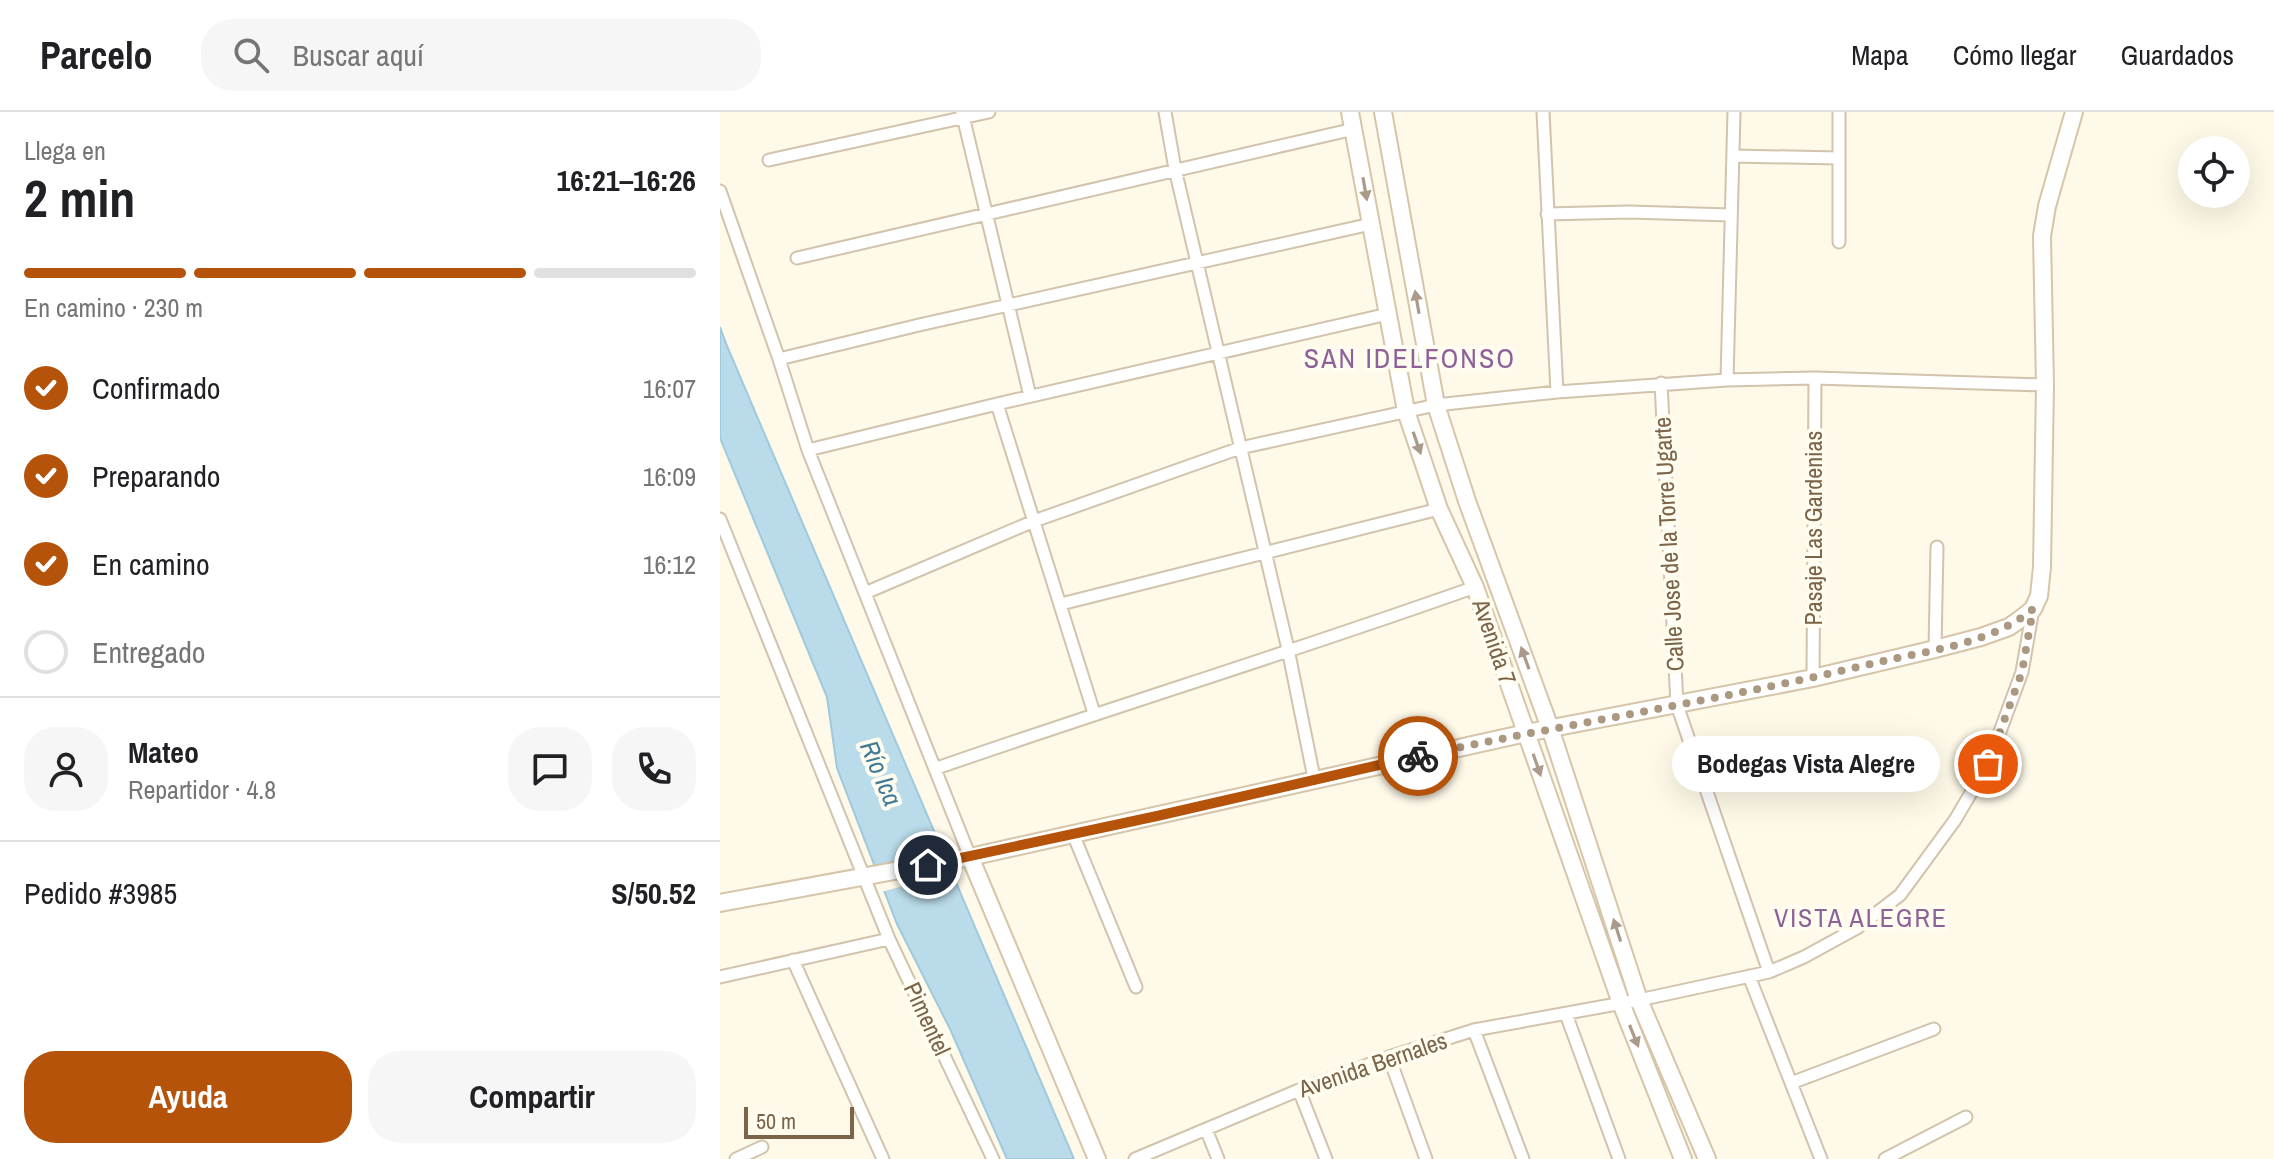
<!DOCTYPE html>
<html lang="es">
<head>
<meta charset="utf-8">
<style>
	:root { --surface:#fff; --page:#f6f6f6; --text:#202124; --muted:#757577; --line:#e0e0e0; --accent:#b45309 }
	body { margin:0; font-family:"Archivo Narrow",sans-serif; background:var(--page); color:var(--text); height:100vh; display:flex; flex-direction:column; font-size:30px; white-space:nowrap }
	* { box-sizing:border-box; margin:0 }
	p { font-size:26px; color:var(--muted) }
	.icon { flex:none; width:44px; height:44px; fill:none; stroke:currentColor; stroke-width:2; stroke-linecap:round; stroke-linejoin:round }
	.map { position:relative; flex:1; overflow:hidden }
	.side { display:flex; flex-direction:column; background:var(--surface); width:720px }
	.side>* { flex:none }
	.fabs { position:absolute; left:1458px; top:24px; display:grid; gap:16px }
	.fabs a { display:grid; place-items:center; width:72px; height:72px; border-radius:50%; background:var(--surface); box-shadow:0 8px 32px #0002; font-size:40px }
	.scale { position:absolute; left:24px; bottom:20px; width:110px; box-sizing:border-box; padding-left:8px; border:4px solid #7c6449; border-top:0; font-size:22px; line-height:28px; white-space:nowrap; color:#7c6449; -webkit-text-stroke:6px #fffcf0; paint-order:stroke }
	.pin { position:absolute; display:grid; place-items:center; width:68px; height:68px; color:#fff; margin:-34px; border:4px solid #fff; border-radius:50%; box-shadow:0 2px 8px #0007 }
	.courier { position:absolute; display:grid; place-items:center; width:80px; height:80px; margin:-40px; border:6px solid #b45309; border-radius:50%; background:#fff; color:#222; box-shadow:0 2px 10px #0007 }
	.bubble { position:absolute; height:56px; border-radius:28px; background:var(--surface); box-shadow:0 8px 32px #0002; font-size:26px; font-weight:700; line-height:56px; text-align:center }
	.headline em { font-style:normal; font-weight:700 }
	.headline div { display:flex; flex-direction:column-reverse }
	.headline { display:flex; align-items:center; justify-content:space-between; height:136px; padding:0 24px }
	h1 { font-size:52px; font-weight:700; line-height:60px }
	.bar { display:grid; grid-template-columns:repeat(4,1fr); gap:12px 8px; align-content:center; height:96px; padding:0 24px }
	.bar i { height:10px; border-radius:6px; background:var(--line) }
	.bar .on { background:var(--accent) }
	.bar p { grid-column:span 4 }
	.line { display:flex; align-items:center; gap:20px; padding:0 24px; border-top:2px solid var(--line) }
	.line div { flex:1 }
	.round { display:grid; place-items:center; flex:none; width:84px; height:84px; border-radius:32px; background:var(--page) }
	ol { padding:0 24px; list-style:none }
	li { display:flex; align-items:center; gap:24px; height:88px }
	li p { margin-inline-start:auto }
	li .icon { padding:8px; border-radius:50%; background:var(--accent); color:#fff; stroke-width:4 }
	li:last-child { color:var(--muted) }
	li i { width:44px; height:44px; border:4px solid var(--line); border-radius:50% }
	.action { display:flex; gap:16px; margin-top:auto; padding:16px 24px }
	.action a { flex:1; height:92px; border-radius:32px; background:var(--accent); color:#fff; font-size:32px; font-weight:700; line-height:92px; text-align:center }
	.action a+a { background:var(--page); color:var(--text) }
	header { display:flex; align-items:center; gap:48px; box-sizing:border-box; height:112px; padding:0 40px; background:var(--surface); border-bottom:2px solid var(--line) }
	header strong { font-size:38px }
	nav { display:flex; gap:44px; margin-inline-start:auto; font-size:28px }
	.search { width:560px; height:72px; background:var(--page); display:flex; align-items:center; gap:20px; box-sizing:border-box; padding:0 28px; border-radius:32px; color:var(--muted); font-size:30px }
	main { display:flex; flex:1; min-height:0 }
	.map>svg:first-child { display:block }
	.water { fill:#badbea; stroke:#9fc9dd; stroke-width:2 }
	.pier { fill:#fef9e8 }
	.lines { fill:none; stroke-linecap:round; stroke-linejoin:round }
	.street-casing { stroke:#d2c3ac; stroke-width:15 }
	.secondary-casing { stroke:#d6c5a9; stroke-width:20 }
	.street { stroke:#fff; stroke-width:11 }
	.secondary { stroke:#fff; stroke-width:16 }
	.oneway { fill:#aa9a89 }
	.done { stroke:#aa9881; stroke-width:8; stroke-dasharray:0 14.4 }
	.route { stroke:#b45309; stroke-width:10 }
	.labels { text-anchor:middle; stroke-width:8; stroke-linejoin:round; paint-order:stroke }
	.street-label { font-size:24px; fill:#7c6449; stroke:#fffcf0 }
	.water-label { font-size:26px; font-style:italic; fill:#427b98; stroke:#fffcf0 }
	.neighbourhood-label { font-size:26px; letter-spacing:2px; fill:#8e6198; stroke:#fffcf0 }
	.quarter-label { font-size:28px; letter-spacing:2px; fill:#8e6198; stroke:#fffcf0 }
</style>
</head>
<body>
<header>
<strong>Parcelo</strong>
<div class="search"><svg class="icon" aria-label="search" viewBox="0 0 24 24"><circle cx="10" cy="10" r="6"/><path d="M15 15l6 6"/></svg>Buscar aquí</div>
<nav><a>Mapa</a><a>Cómo llegar</a><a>Guardados</a></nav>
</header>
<main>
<section class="side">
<div class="headline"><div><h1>2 min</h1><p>Llega en</p></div><em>16:21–16:26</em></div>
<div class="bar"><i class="on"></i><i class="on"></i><i class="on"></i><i></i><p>En camino · 230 m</p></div>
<ol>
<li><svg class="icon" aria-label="check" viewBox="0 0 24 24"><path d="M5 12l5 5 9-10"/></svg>Confirmado<p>16:07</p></li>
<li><svg class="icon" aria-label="check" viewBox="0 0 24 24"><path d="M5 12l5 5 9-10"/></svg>Preparando<p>16:09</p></li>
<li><svg class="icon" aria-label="check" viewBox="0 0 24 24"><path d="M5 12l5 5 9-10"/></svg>En camino<p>16:12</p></li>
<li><i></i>Entregado</li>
</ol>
<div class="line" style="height:144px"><a class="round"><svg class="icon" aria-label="person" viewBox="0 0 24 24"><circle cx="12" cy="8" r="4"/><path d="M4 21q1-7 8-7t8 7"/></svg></a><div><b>Mateo</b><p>Repartidor · 4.8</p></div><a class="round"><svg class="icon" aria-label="chat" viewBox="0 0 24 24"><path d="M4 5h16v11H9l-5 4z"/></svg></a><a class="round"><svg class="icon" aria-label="phone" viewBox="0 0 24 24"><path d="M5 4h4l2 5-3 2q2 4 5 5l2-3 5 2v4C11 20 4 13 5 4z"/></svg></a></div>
<div class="line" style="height:104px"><div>Pedido #3985</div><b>S/50.52</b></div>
<div class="action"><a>Ayuda</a><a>Compartir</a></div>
</section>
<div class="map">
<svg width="1554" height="1047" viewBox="0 0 1554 1047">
	<rect width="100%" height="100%" fill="#fef9e8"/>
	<!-- water -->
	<path class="water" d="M 0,215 L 7,234 L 354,1047 L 287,1047 L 231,919 L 177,812 L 117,656 L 107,585 L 0,326 Z"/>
	<!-- pier -->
	<path class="pier" d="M 226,737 L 236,760 L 161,780 L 154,756 Z"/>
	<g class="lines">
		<defs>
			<path id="street" d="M 242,0 L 310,284
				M 445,0 L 455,57 L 568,537 L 594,666
				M 823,0 L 837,280
				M 1013,44 L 1118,46
				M 49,48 L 269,0
				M 0,79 L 59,247 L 88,338 L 250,745
				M 827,102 L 909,100 L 1011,103
				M 1119,130 L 1119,0
				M 77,146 L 634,17
				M 59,247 L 199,213 L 651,112
				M 1007,268 L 1014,0
				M 941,271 L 957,593 L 1049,860
				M 277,292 L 374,601
				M 88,338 L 277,292 L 668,202
				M 0,407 L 169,827 L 273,1047
				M 145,481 L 314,409 L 520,336 L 716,293 L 837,280 L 1007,268 L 1095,266 L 1325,273
				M 341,492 L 719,397
				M 1215,537 L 1217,435
				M 1093,566 L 1095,266
				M 217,656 C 395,594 576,539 755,475
				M 353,722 L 416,875
				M 73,848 L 163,1047
				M 1029,864 L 1101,1047
				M 0,865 L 169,827
				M 846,902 L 899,1047
				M 754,918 L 803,1047
				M 669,945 L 706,1047
				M 1071,971 L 1214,917
				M 579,978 L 606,1047
				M 486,1017 L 498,1047
				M 16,1047 L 42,1035
				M 415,1047 L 579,978 L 669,945 L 754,918 L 919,888 L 1049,860 L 1084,845 L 1137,816 L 1180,783 L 1235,708 L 1268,652 L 1302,560 L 1313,497
				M 1165,1047 L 1246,1005"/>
			<path id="secondary" d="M 630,0 L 686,299 L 719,397 L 755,475 L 901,891 L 963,1047
				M 663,0 L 716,293 L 747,389 L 830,616 L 919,888 L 987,1047
				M 250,745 L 377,1047
				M 0,791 L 250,745 L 806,621 L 1093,566 L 1215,537 L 1261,525 L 1289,515 L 1299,508 L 1313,497 L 1319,484 L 1322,455 L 1325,273 L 1322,124 L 1327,94 L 1354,0"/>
		</defs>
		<!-- street casing -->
		<use href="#street" class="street-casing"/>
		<!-- secondary casing -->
		<use href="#secondary" class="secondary-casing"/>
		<!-- street -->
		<use href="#street" class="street"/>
		<!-- secondary -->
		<use href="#secondary" class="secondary"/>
	</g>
	<!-- one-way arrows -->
	<defs><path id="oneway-solid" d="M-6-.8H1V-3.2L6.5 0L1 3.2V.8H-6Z" transform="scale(2)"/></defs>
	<g class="oneway">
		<use href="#oneway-solid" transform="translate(645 77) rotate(80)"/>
		<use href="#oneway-solid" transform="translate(697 190) rotate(-100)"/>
		<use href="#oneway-solid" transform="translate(697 331) rotate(71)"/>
		<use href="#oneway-solid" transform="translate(805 546) rotate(-110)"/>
		<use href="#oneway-solid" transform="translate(817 653) rotate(71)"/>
		<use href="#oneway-solid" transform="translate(897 818) rotate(-108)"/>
		<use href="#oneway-solid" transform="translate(914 924) rotate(68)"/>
	</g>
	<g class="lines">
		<!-- done -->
		<path class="done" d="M 698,644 C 852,611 1007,587 1159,550 C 1211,538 1271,532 1313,497 L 1302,560 L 1268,652"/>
		<!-- route -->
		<path class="route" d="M 208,753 L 437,704 L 698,644"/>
	</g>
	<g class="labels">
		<!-- street labels -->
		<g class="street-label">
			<text transform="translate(1094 416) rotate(-90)" y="8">Pasaje Las Gardenias</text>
			<text transform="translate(949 432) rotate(-93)" y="8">Calle Jose de la Torre Ugarte</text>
			<text transform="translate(774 530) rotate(71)" y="8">Avenida 7</text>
			<text transform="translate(207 907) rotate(65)" y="8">Pimentel</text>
			<text transform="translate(653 953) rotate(-19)" y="8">Avenida Bernales</text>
		</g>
		<!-- water labels -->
		<g class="water-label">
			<text transform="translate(161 661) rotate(67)" y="9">Río Ica</text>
		</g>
		<!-- neighbourhood labels -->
		<g class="neighbourhood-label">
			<text x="1141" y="815">VISTA ALEGRE</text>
		</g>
		<!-- quarter labels -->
		<g class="quarter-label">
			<text x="690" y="256">SAN IDELFONSO</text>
		</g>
	</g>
</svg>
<div class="fabs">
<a><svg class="icon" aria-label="locate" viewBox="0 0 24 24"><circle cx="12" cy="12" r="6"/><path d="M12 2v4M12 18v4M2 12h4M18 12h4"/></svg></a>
</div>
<div class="scale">50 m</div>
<div class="pin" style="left:1268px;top:652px;background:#ea580c"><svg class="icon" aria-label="bag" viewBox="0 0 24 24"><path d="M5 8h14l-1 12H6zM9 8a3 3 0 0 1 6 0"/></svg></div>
<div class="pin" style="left:208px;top:753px;background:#1f2937"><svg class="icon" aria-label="home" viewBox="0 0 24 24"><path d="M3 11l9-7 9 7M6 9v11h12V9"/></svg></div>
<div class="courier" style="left:698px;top:644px"><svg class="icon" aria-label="bike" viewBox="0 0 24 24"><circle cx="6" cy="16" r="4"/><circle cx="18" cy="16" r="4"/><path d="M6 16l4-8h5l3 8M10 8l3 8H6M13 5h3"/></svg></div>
<div class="bubble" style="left:952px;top:624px;width:268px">Bodegas Vista Alegre</div>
</div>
</main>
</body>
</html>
